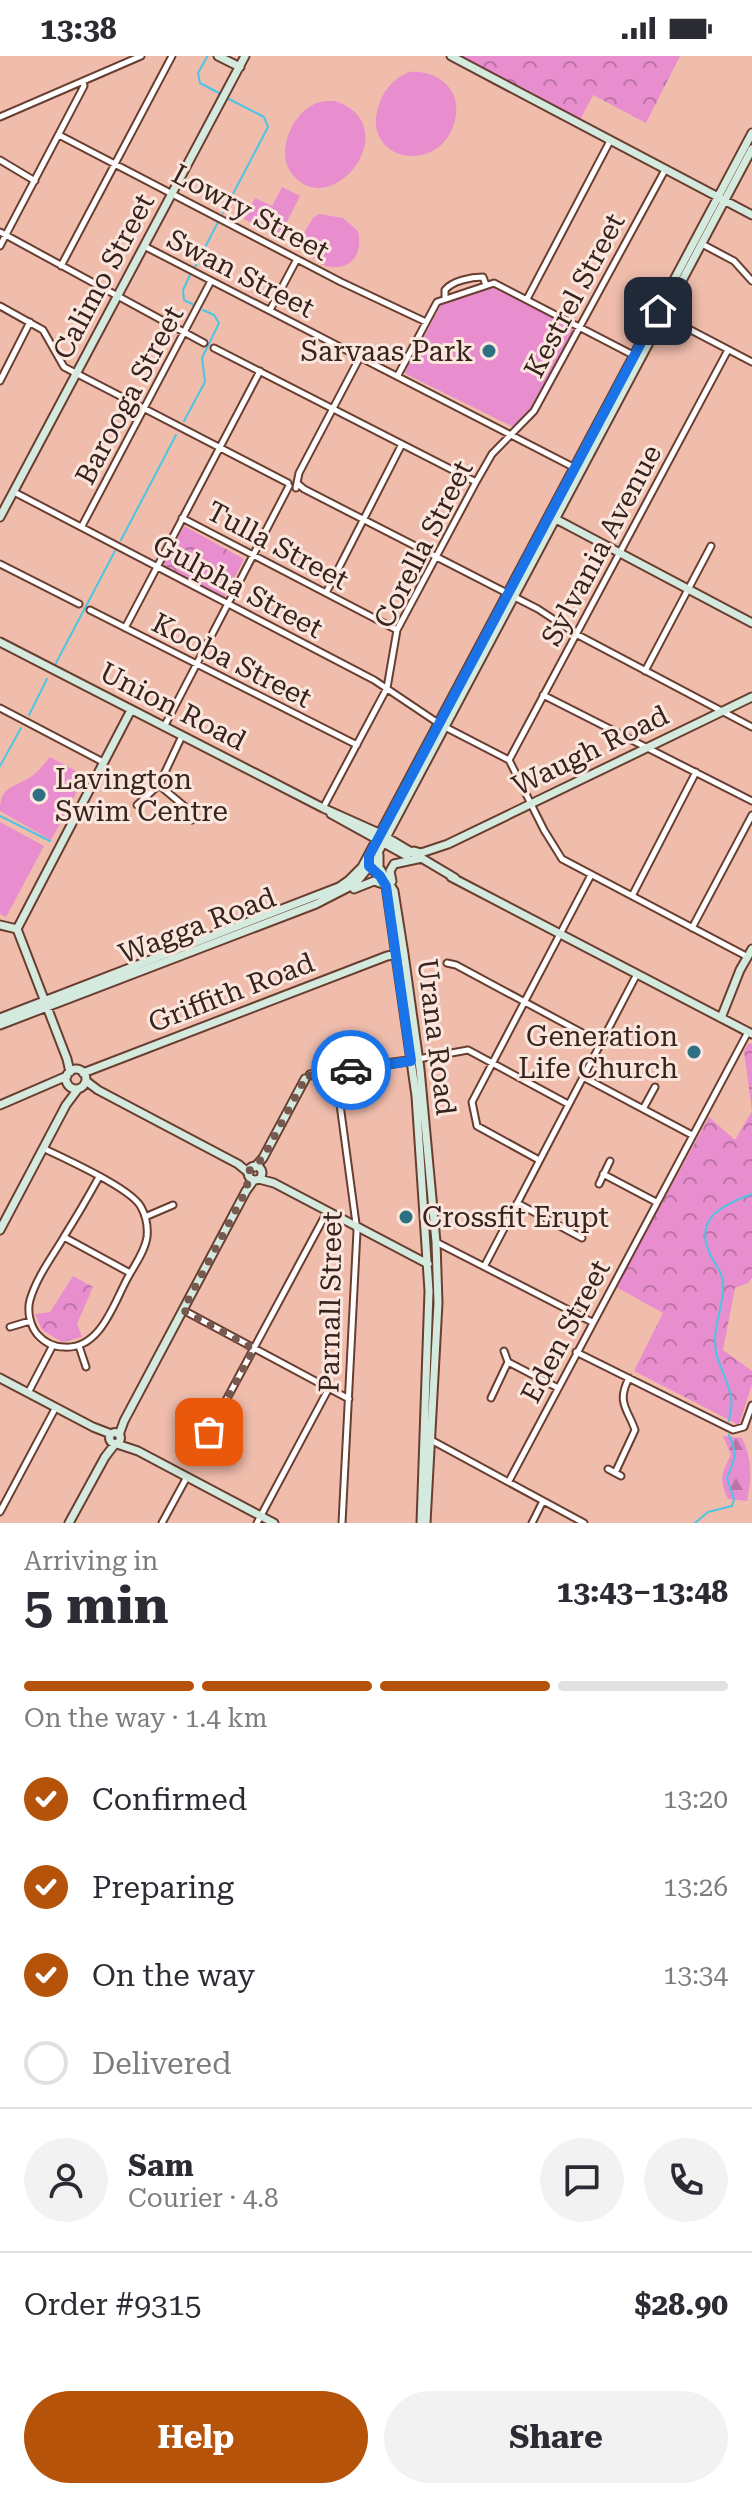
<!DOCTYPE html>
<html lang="en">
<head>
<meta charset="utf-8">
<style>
	:root { --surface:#fff; --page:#f2f2f3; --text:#2b2b33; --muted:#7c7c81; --line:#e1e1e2; --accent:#b45309 }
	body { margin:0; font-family:"Roboto Serif",serif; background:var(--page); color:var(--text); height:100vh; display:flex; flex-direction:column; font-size:30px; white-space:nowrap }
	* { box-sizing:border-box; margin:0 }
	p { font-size:26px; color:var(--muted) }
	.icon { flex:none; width:44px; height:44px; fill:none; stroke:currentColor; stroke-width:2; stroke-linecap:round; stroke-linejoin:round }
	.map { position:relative; height:1467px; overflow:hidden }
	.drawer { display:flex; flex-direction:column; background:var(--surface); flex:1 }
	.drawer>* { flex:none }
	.pin { position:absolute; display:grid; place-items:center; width:68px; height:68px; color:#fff; margin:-34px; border-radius:16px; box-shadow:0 4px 12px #0006 }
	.courier { position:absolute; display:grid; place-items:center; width:80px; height:80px; margin:-40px; border:6px solid #1a73e8; border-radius:50%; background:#fff; color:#222; box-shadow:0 2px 10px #0007 }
	.overview em { font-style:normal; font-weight:700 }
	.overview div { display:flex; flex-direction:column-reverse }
	.overview { display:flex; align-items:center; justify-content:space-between; height:136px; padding:0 24px }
	h1 { font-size:52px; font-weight:700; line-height:60px }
	.bar { display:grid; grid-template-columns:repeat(4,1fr); gap:12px 8px; align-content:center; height:96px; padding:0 24px }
	.bar i { height:10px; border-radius:6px; background:var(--line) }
	.bar .current { background:var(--accent) }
	.bar p { grid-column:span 4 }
	.line { display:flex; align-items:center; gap:20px; padding:0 24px; border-top:2px solid var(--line) }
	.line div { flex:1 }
	.round { display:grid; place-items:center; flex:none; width:84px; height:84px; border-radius:42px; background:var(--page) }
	ol { padding:0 24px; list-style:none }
	li { display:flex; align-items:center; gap:24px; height:88px }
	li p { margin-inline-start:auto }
	li .icon { padding:8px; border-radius:50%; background:var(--accent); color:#fff; stroke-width:4 }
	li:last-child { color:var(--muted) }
	li i { width:44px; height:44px; border:4px solid var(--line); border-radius:50% }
	.cta { display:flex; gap:16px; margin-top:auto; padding:16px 24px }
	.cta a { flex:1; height:92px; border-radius:48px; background:var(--accent); color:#fff; font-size:32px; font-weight:700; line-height:92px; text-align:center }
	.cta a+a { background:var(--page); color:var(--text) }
	.status { display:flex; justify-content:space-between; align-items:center; height:56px; padding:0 40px; background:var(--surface); direction:ltr }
	.status svg { height:22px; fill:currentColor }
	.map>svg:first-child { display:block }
	.grass { fill:#e88dcd }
	.forest { fill:url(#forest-firs) }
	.park { fill:url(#park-crowns) }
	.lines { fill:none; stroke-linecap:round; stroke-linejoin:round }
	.stream { stroke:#4cc5e5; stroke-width:2 }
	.street-casing { stroke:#683e30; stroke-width:9 }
	.secondary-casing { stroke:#683e30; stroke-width:11 }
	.street { stroke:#fff; stroke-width:5 }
	.secondary { stroke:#d5eade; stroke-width:7 }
	.done { stroke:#77594f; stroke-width:8; stroke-dasharray:0 14.4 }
	.route { stroke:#1a73e8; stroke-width:10 }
	.poi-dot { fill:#2e7083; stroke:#fbe6de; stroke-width:3 }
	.labels { text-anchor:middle; stroke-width:6; stroke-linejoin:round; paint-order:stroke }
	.street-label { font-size:28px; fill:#36231d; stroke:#fbe6de }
	.poi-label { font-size:28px; fill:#36231d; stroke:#fbe6de; text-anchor:end }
</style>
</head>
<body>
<div class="status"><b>13:38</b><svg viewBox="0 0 49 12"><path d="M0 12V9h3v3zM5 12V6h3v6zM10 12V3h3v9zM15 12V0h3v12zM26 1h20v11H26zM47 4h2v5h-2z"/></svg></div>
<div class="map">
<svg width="752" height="1467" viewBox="0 0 752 1467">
	<defs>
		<pattern id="forest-firs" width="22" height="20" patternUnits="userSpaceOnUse" patternTransform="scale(2)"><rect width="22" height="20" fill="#e88dcd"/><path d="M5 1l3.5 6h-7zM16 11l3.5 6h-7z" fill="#bd73a6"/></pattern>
		<pattern id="park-crowns" width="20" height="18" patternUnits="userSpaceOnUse" patternTransform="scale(2)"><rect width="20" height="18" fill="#e88dcd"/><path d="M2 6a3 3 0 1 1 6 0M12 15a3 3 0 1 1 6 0" fill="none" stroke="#bd73a6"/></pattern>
	</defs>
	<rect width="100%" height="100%" fill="#f0bdac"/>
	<!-- grass -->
	<path class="grass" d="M 409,16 C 434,13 460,30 456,59 C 446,123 356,107 380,46 C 385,32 395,22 409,16 Z
		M 335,45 C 410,70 328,172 290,115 C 277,95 292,60 311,50 C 318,45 326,45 335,45 Z
		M 282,131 L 300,140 L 279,181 L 244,163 L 255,142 L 272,150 Z
		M 319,158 L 343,162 L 358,175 C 369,225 302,221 304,177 L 313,162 Z
		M 495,231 L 572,271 L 573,274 L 531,354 L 513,371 L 406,318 L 405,315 L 442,247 Z
		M 50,701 L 76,715 L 71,725 L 80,730 L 51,784 L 0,755 C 0,728 16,732 32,720 C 39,715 45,707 50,701 Z
		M 0,766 L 44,790 L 6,861 L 0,858 Z"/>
	<!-- forest -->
	<path class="forest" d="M 723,1380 L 742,1382 C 752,1402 752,1421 747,1445 L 728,1443 C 719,1423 721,1418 731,1399 Z"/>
	<!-- park -->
	<path class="park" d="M 459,0 L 680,0 L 646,67 L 593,39 L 580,64 Z
		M 184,470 L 244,503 L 224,542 L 163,510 Z
		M 749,987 L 752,988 L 752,1222 L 748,1227 L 735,1232 L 723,1294 L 752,1315 L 752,1328 L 739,1369 L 634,1315 L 663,1257 L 616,1231 L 709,1061 L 735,1084 L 752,1055 L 744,995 Z
		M 73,1220 L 93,1231 L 77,1268 L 82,1281 L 62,1286 L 42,1274 L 35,1258 L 50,1256 Z"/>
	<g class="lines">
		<!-- stream -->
		<path class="stream" d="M 207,1 L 198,17 L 200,27 L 219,37
			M 223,157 L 268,71 L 264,61 L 229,43
			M 195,211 L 218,166
			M 190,219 L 183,234 L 184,244 L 194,249
			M 184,365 L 205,326 L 202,302 L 219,267 L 214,259 L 203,254
			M 121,484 L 176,379
			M 56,607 L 115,495
			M 29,659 L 47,623
			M 0,710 L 21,672
			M 0,760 L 50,785
			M 729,1365 C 730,1357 733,1348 731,1341 C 728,1322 715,1306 715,1287 C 714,1266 725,1247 723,1226 C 722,1215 714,1207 710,1198 C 693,1162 723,1149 752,1138
			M 695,1467 L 708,1456 L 732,1450 L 734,1443 L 727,1422 C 735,1402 738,1400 729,1379"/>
		<defs>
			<path id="street" d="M 0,61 L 141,0
				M 59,79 L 341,226 L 426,266
				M 0,104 L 35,125
				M 0,176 L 204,287
				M 702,188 L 734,205 L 752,225
				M 0,190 L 84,30 L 83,25
				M 144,190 L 575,412
				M 61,210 L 172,0
				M 445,242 L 445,234 C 452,225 471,221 483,221 L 486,229
				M 527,243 L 610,85
				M 0,250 L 43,274 L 64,311 L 288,427
				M 270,254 L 297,203
				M 664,260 L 752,306
				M 214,292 L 476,426
				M 398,319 L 437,246 L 494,227 L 635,300
				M 0,325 L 30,266
				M 298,428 L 304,433 L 538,553 L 576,578 L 752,671
				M 296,432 L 299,417 L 360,301
				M 14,436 L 374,624 L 438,667
				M 182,462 L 397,574
				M 82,470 L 211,225
				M 0,508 L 79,548
				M 326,537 L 402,388
				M 90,554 L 357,689
				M 125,572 L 260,315
				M 645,615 L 711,490
				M 543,639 L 752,745
				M 0,652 L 103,706
				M 164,671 L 289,430
				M 445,671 L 509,704 L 544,774 L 562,803 L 746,900
				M 182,680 L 159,729 L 184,750 L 192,764
				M 509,704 L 728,294
				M 137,749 L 159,729
				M 323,752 L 387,632 L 397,574 L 476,426 L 492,398 L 534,355 L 665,114
				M 632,840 L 696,716
				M 692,872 L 752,759
				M 447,907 L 456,909 L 601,987
				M 418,1003 L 468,994 L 568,1048
				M 583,1021 L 692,1079
				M 337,1026 L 357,1175 L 342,1467
				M 643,1053 L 655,1031
				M 43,1092 C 65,1103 131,1132 141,1151 C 146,1160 148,1171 147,1181 C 145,1196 133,1211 126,1225 C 113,1250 99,1294 64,1291 C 54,1291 44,1286 37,1278 C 30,1269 27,1255 30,1244 C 37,1220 53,1200 65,1179 C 77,1160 88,1141 99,1121
				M 539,1104 L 477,1070 L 472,1046 L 591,819
				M 603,1118 L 656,1146
				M 599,1128 L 610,1105
				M 517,1147 L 582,1182
				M 145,1161 L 173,1149
				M 64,1181 L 130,1217
				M 436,1186 L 592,1266
				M 485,1209 L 637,918
				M 183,1254 L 349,1343
				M 10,1271 L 30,1265
				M 79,1290 L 86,1311
				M 504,1295 L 508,1306 L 558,1332
				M 576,1296 L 733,1374 L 744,1371 L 752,1349
				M 28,1337 L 53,1289
				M 491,1342 L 508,1306
				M 209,1376 L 327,1156
				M 431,1384 L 584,1467
				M 608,1413 L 621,1420
				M 615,1417 L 635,1374 C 628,1353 616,1347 629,1322
				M 509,1425 L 748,976
				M 0,1456 L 56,1351
				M 162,1467 L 187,1421
				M 257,1467 L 329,1332
				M 532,1467 L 543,1445"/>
			<path id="secondary" d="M 218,0 L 240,11
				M 451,0 L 752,159
				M 0,461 L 245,0
				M 552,461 L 752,567
				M 0,586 L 323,752 L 381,778 L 455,822
				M 331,758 L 407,800
				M 414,795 L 421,797 L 448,788 L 752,641
				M 379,799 L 379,811 L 394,835 L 404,898 L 420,1013 L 436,1186 L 438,1247 L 426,1467
				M 370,811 L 381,822 L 386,830 L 416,1040 L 429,1235 L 421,1467
				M 451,821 L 752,978
				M 392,825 L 390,815 L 394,808 L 422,802
				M 354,833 L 374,825 L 383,828
				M 0,869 L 17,873
				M 17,873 L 131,654
				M 17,873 L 67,1003 L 70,1016
				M 0,962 L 339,831 L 349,824 L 362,811 L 752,77
				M 721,962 L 740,914 L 752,893
				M 0,969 L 316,848 L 355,828 L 373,806 L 752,93
				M66 1023a10 10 0 1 1 20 0a10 10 0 1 1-20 0Z
				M 83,1017 L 387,900 L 399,898
				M 310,1019 L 414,1004
				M 86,1025 L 98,1034 L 238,1108 L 249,1117
				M 0,1049 L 67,1020
				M248 1117a7 7 0 1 1 14 0a7 7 0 1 1-14 0Z
				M 255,1111 L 263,1102 L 305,1023
				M 259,1123 L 274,1127 L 428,1208
				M 0,1174 L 66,1049 L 78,1033
				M 0,1322 L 93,1371 L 111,1378
				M109.5 1382a5.5 5.5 0 1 1 11 0a5.5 5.5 0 1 1-11 0Z
				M 119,1379 L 124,1365 L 246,1135 L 254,1124
				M 117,1388 L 138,1395 L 274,1467
				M 69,1467 L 105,1401 L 115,1388"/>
		</defs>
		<!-- street casing -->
		<use href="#street" class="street-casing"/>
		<!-- secondary casing -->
		<use href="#secondary" class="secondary-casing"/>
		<!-- street -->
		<use href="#street" class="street"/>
		<!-- secondary -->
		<use href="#secondary" class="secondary"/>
	</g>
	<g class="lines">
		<!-- done -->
		<path class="done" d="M 209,1376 L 254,1293 L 183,1254 L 246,1135 L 250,1113 L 263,1102 L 305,1023 L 309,1023 L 310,1019 L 351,1014"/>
		<!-- route -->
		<path class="route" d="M 351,1014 L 411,1005 L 386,830 L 380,820 L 369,810 L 369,800 L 658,255"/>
	</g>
	<!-- markers -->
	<g class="poi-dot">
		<circle cx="489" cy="295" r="8"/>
		<circle cx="39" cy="739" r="8"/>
		<circle cx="694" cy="996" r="8"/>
		<circle cx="406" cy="1161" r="8"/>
	</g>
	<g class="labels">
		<!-- street labels -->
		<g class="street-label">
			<text transform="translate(251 156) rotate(28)" y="10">Lowry Street</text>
			<text transform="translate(241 217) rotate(27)" y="10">Swan Street</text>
			<text transform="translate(103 220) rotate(-62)" y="10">Calimo Street</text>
			<text transform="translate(574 239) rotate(-62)" y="10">Kestrel Street</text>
			<text transform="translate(129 339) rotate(-62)" y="10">Barooga Street</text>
			<text transform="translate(423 488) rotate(-63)" y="10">Corella Street</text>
			<text transform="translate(278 489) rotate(28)" y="10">Tulla Street</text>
			<text transform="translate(601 489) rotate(-62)" y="10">Sylvania Avenue</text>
			<text transform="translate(238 530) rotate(28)" y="10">Gulpha Street</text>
			<text transform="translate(232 604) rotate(27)" y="10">Kooba Street</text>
			<text transform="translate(173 650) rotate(27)" y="10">Union Road</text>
			<text transform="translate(590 694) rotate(-26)" y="10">Waugh Road</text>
			<text transform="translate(197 869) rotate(-21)" y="10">Wagga Road</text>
			<text transform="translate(231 936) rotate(-21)" y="10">Griffith Road</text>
			<text transform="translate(437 981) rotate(83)" y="10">Urana Road</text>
			<text transform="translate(330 1246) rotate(-89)" y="10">Parnall Street</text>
			<text transform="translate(565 1275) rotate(-62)" y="10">Eden Street</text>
		</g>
		<!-- poi labels -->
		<g class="poi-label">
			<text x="473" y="305">Sarvaas Park</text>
			<text x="55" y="733" text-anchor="start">Lavington<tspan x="55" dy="32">Swim Centre</tspan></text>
			<text x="678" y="990">Generation<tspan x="678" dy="32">Life Church</tspan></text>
			<text x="422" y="1171" text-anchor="start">Crossfit Erupt</text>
		</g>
	</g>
</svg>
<div class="pin" style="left:209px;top:1376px;background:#ea580c"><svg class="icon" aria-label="bag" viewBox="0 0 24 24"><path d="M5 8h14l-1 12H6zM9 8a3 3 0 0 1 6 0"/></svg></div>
<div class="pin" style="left:658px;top:255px;background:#1f2937"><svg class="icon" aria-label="home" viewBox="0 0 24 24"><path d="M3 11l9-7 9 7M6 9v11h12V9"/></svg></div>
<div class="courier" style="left:351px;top:1014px"><svg class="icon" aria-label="car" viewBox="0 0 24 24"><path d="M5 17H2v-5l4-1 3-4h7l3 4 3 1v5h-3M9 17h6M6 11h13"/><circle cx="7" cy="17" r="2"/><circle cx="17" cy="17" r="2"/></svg></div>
</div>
<section class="drawer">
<div class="overview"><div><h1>5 min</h1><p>Arriving in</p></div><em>13:43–13:48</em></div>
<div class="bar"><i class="current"></i><i class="current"></i><i class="current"></i><i></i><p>On the way · 1.4 km</p></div>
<ol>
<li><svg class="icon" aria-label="check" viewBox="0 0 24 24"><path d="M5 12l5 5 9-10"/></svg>Confirmed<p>13:20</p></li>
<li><svg class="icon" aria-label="check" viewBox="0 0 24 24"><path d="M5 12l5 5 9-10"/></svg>Preparing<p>13:26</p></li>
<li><svg class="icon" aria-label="check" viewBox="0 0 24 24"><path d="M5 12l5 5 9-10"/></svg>On the way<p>13:34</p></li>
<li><i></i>Delivered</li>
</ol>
<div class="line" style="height:144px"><a class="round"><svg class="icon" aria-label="person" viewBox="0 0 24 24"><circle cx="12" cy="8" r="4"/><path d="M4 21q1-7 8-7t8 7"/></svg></a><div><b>Sam</b><p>Courier · 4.8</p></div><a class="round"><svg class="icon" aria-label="chat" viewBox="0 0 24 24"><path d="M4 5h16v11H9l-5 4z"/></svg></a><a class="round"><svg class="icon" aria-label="phone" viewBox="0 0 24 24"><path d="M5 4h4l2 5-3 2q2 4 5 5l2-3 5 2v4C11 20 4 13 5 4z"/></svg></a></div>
<div class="line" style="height:104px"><div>Order #9315</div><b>$28.90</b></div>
<div class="cta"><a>Help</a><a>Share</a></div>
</section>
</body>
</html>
